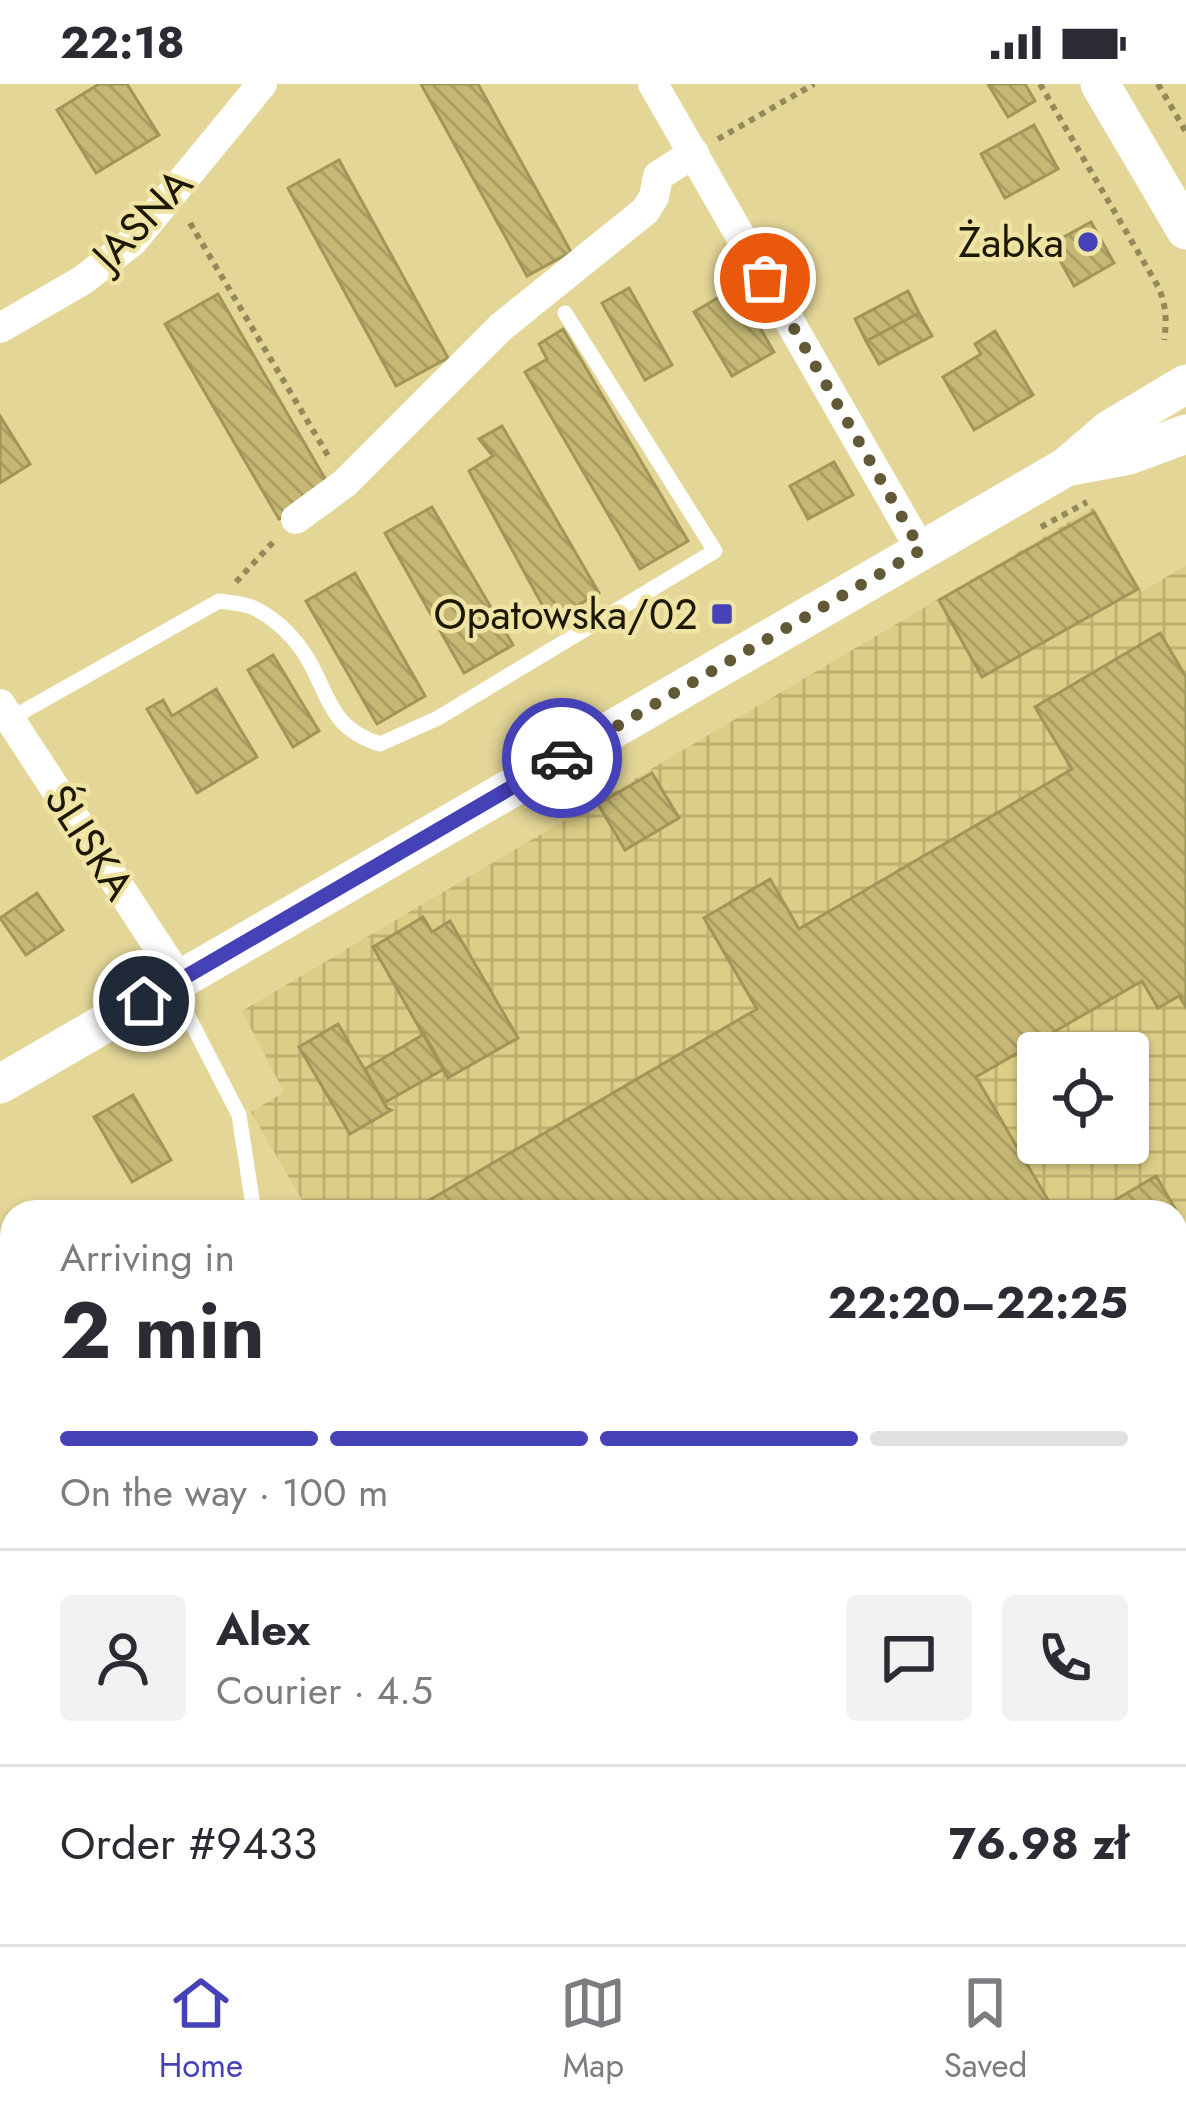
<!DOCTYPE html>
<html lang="en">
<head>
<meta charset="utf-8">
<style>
	:root { --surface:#fff; --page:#f2f2f3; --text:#2b2b33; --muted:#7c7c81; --line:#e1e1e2; --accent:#4541b7 }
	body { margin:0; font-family:Jost,sans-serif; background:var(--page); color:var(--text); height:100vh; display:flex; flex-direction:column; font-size:45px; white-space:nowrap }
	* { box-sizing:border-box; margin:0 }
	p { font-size:39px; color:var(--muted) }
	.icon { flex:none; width:66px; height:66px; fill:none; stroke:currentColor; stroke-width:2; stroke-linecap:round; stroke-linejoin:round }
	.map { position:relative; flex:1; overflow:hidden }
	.details { position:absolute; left:0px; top:1116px; width:1188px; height:744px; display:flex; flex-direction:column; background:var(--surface); border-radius:36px 36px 0 0; box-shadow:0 3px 9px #0004 }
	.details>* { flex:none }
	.buttons { position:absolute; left:1017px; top:948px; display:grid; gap:24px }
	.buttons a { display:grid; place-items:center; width:132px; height:132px; border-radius:12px; background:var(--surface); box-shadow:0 3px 9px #0004; font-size:60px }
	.pin { position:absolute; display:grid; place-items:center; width:102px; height:102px; color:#fff; margin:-51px; border:6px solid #fff; border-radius:50%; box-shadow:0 3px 12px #0007 }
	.courier { position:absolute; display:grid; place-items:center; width:120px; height:120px; margin:-60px; border:9px solid #4541b7; border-radius:50%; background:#fff; color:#222; box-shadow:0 3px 15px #0007 }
	.summary em { font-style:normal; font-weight:700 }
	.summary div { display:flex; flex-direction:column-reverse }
	.summary { display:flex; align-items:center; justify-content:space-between; height:204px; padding:0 60px }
	h1 { font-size:78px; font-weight:700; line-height:90px }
	.bar { display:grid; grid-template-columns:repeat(4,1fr); gap:18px 12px; align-content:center; height:144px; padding:0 60px }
	.bar i { height:15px; border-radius:9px; background:var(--line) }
	.bar .current { background:var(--accent) }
	.bar p { grid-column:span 4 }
	.line { display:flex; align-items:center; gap:30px; padding:0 60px; border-top:3px solid var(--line) }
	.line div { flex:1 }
	.round { display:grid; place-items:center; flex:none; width:126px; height:126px; border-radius:12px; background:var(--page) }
	.status { display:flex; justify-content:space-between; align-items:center; height:84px; padding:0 60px; background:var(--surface); direction:ltr }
	.status svg { height:33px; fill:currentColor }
	.menu { display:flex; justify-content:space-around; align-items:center; height:168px; border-top:3px solid var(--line); background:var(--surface); font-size:33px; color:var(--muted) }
	.menu a { display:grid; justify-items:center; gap:6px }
	.menu .current { color:var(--accent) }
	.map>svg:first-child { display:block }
	.industrial { fill:url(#industrial-grid); fill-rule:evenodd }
	.building { fill:url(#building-back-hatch); stroke:#a19557; stroke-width:3 }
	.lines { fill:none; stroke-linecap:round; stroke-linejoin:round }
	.path { stroke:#93895a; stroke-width:6; stroke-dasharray:6 6; stroke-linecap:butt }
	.service { stroke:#fff; stroke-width:15 }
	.minor { stroke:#fff; stroke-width:30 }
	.tertiary { stroke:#fff; stroke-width:39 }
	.done { stroke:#625a36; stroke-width:12; stroke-dasharray:0 21.6 }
	.route { stroke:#4541b7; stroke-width:15 }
	.poi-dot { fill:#4541b7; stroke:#f0e4a4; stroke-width:4.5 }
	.labels { text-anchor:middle; stroke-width:9; stroke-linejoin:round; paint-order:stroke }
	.street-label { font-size:42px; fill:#1d1801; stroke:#f0e4a4 }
	.poi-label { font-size:42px; fill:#1d1801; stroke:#f0e4a4; text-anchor:end }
</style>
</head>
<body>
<div class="status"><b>22:18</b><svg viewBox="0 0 49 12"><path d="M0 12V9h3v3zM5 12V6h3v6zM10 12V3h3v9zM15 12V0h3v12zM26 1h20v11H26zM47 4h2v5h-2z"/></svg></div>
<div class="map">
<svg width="1186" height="1860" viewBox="0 0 1186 1860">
	<defs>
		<pattern id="industrial-grid" width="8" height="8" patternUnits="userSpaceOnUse" patternTransform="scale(3)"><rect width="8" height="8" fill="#dcce86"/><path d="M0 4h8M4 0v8" fill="none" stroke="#bcb072"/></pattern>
		<pattern id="building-back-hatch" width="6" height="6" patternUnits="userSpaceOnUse" patternTransform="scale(3)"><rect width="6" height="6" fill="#c6b874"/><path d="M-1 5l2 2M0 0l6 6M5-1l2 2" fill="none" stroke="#aa9d63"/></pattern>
	</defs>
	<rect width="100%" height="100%" fill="#e3d697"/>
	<!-- industrial -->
	<path class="industrial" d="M 1094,423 L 1142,508 L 1186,481 L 1186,1132 L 1176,1142 L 1176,1128 L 309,1128 L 251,1028 L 284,1008 L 242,927 ZM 1038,969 L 1128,969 L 1128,1059 L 1038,1059 Z"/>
	<!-- building -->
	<path class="building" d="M 99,0 L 127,0 L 159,51 L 96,89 L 57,26 Z
		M 421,0 L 478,0 L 571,168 L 527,192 Z
		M 988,0 L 1025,0 L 1035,17 L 1008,33 Z
		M 1034,41 L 1058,85 L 1005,114 L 981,70 Z
		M 339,76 L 448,274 L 396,302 L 288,104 Z
		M 1091,138 L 1114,179 L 1074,202 L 1051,160 Z
		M 736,203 L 774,268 L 732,292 L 694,228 Z
		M 629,204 L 672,281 L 645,296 L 602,219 Z
		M 908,207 L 919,229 L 866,257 L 855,235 Z
		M 218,210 L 331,405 L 279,435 L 165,240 Z
		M 919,229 L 932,252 L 879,280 L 866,257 Z
		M 563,245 L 688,457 L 640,485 L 525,288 L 547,275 L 539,260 Z
		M 995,247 L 1033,311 L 974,346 L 943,293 L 981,270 L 975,260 Z
		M 0,332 L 30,380 L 0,399 Z
		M 502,342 L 599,509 L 551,537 L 469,387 L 493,372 L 479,355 Z
		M 834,378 L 853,411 L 808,435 L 790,402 Z
		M 432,423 L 513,561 L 464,589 L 385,449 Z
		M 1094,428 L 1138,505 L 982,593 L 939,516 Z
		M 355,489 L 425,612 L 377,640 L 306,517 Z
		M 1160,549 L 1186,593 L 1186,923 L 1179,912 L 1158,924 L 1142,897 L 976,993 L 1055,1128 L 409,1128 L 757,925 L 704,834 L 770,795 L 799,845 L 1072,685 L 1035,623 Z
		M 273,571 L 319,647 L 293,663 L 248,586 Z
		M 216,605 L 257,673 L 197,709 L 147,625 L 163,616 L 172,632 Z
		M 652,689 L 679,734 L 625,766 L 598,720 Z
		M 37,809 L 63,846 L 26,871 L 0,834 Z
		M 423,833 L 432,848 L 450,837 L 518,954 L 448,994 L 373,863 Z
		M 338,940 L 387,1024 L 391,1026 L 350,1050 L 299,963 Z
		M 424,950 L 444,985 L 384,1019 L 365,985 Z
		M 133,1011 L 171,1076 L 132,1098 L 94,1033 Z
		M 1156,1092 L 1180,1133 L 1176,1136 L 1176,1128 L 1095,1128 Z
		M 1176,1192 L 1184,1200 L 1186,1198 L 1186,1262 L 1183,1265 L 1176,1258 Z"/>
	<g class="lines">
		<!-- path -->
		<path class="path" d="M 1040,0 L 1159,204 C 1166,223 1167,236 1164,256
			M 1158,0 L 1186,48
			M 718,55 L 814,0
			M 190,139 L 330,375
			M 1041,443 L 1087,418
			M 236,498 L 276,455
			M 186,1860 L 201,1848"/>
		<!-- service -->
		<path class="service" d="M 10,635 L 219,517 C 231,519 245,519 256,525 C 278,536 297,556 309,577 C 331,617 332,645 380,660 L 438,634 L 715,467 L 565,229
			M 181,899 L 187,930 L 239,1031 L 254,1128"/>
		<!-- minor -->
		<path class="minor" d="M 653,0 L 921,466
			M 0,244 L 83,196 L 133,157 L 262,0
			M 296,435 L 345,399 L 501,243 L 645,127 L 654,113 L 658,92 L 694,69
			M 0,620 L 180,896
			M 1176,1339 L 1186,1329"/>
		<!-- tertiary -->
		<path class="tertiary" d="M 1100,0 L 1186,146
			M 1071,382 L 1129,371 L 1186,350
			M 0,1000 L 1066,383 L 1109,346 L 1186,300"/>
	</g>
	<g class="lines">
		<!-- done -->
		<path class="done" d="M 562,674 L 921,466 L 765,194"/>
		<!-- route -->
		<path class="route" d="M 144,917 L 562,674"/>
	</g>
	<!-- markers -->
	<g class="poi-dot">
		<circle cx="1088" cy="158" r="12"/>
		<rect x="710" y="518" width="24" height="24" rx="6"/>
	</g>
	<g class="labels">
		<!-- street labels -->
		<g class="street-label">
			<text transform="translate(142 135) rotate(-46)" y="15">JASNA</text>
			<text transform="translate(90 758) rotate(57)" y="15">ŚLISKA</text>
		</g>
		<!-- poi labels -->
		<g class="poi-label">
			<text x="1064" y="173">Żabka</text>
			<text x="698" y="545">Opatowska/02</text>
		</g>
	</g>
</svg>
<div class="buttons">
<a><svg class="icon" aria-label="locate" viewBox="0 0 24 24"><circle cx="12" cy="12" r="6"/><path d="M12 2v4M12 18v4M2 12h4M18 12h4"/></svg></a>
</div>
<div class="pin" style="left:765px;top:194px;background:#ea580c"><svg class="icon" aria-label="bag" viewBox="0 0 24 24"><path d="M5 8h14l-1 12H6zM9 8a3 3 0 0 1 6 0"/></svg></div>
<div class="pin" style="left:144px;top:917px;background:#1f2937"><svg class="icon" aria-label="home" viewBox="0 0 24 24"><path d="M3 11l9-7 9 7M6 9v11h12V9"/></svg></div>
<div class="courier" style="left:562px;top:674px"><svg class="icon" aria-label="car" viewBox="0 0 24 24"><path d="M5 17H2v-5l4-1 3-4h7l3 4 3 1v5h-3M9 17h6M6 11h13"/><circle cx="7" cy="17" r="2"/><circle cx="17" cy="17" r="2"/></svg></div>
<section class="details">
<div class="summary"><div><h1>2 min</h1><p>Arriving in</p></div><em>22:20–22:25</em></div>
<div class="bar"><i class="current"></i><i class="current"></i><i class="current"></i><i></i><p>On the way · 100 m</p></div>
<div class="line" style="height:216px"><a class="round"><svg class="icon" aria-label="person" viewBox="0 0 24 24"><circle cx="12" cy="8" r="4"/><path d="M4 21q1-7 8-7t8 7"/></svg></a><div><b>Alex</b><p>Courier · 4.5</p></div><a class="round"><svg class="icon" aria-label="chat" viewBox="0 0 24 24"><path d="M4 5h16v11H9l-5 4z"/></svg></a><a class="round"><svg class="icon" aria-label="phone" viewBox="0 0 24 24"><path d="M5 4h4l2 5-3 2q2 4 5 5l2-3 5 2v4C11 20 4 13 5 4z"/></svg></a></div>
<div class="line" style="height:156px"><div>Order #9433</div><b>76.98 zł</b></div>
</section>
</div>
<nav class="menu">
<a class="current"><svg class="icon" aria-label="home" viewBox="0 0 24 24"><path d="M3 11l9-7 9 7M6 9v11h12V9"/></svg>Home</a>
<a><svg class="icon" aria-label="map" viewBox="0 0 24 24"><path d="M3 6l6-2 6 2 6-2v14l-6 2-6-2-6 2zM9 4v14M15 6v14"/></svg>Map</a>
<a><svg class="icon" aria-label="saved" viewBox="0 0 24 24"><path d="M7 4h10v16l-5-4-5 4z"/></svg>Saved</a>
</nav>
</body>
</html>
